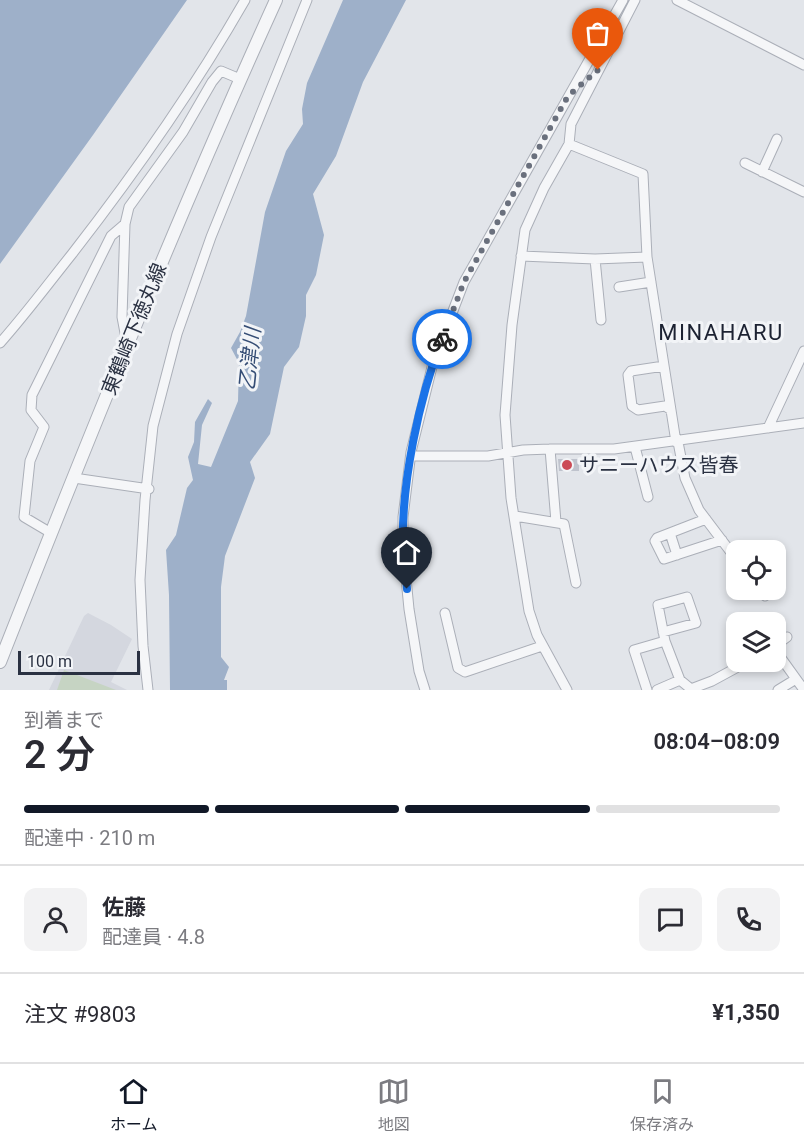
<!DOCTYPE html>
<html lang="ja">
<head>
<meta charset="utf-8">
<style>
	:root { --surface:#fff; --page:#f2f2f3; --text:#2b2b33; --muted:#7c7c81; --line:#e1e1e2; --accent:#111827 }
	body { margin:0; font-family:Roboto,"Noto Sans JP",sans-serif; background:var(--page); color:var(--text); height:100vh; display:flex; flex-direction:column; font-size:22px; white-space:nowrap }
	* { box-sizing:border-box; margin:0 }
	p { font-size:20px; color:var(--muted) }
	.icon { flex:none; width:33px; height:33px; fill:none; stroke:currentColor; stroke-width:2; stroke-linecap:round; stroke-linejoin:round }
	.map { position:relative; height:690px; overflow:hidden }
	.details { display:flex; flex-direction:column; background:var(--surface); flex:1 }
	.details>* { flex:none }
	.tools { position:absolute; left:726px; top:540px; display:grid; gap:12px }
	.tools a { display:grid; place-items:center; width:60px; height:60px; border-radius:12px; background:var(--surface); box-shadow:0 3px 9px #0003; font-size:30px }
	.scale { position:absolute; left:18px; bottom:15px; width:122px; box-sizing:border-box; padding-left:6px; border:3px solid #2a3142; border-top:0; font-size:16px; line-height:21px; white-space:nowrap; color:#2a3142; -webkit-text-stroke:4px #f2f4f7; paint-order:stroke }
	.pin { position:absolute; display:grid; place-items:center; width:51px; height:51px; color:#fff; margin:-62px -26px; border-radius:50% 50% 50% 0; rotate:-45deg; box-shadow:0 0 6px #0007 }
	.pin .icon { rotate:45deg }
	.courier { position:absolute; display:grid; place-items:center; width:60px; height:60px; margin:-30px; border:4px solid #1a73e8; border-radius:50%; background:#fff; color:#222; box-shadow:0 2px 8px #0007 }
	.summary em { font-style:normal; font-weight:600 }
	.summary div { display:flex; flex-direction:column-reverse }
	.summary { display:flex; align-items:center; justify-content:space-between; height:102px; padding:0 24px }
	h1 { font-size:39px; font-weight:600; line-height:45px }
	.bar { display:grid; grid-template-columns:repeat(4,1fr); gap:9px 6px; align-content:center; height:72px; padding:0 24px }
	.bar i { height:8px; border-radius:4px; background:var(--line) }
	.bar .selected { background:var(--accent) }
	.bar p { grid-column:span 4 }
	.line { display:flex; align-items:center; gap:15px; padding:0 24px; border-top:2px solid var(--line) }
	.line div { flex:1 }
	.round { display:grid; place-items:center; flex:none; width:63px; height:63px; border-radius:12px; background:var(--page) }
	.tab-bar { display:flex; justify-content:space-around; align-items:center; height:84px; border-top:2px solid var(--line); background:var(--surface); font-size:16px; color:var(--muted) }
	.tab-bar a { display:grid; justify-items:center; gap:3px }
	.tab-bar .selected { color:var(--accent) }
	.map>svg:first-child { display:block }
	.built { fill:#d4d7df }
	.green { fill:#c6d4c3 }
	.water { fill:#9eb0c9 }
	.building { fill:#bfc3cd }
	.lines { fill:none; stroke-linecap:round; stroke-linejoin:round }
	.minor-casing { stroke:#abafb8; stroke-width:11 }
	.tertiary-casing { stroke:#abafb8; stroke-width:14 }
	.minor { stroke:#f5f6f8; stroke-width:9 }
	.tertiary { stroke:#f5f6f8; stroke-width:12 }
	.done { stroke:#6a707d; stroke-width:6; stroke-dasharray:0 10.8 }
	.route { stroke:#1a73e8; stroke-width:8 }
	.poi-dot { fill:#cb4b56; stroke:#f2f4f7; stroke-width:2 }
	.labels { text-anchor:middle; stroke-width:6; stroke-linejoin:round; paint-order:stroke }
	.street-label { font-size:20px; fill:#2a3142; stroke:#f2f4f7 }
	.poi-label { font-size:20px; fill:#2a3142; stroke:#f2f4f7; text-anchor:start }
	.water-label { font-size:21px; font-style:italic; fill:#354d75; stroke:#f2f4f7 }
	.quarter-label { font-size:22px; letter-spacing:1.5px; fill:#1c2232; stroke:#f2f4f7 }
</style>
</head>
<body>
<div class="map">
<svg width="804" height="690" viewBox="0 0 804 690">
	<rect width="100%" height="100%" fill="#e2e5ea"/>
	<!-- built -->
	<path class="built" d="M 88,613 L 111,625 L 132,639 L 111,682 L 127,690 L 49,690 L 84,616 Z"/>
	<!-- green -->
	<path class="green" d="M 64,670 L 116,690 L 57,690 Z"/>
	<!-- water -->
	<path class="water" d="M 0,0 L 187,0 L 93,135 L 0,264 Z
		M 343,0 L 406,0 L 363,82 L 336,156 L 313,194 L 324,235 L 316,275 L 306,295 L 306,316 L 299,347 L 284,367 L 270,434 L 250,462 L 255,478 L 225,556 L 221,587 L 221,657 L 229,667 L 224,680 L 227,680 L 227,690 L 170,690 L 169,595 L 166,550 L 176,535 L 187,488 L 193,480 L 188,457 L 194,442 L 195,422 L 208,399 L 212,403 L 202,425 L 198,464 L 211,467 L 238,401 L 239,363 L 231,348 L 240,332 L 246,316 L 265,212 L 286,151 L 303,124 L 302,109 L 307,83 Z"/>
	<!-- building -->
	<path class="building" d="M 558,459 L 579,459 L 579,471 L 559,471 Z"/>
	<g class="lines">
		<defs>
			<path id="minor" d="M 677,0 L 804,65
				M 569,144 L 643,174 L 647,257 L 676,442
				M 745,163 L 804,192
				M 762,172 L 777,139
				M 521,256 L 595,259 L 647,257
				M 595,259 L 601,320
				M 619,287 L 651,282
				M 129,339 L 125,333 L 122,317 L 125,224 L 129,207 L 183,132 L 212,82 L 221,71 L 240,79
				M 0,343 C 25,315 48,284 72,254 C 135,173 194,89 245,0
				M 664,366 L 631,371 L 628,375 L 632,406 L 638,410 L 665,406 L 671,410
				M 768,428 L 804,351
				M 678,442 L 685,478 L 699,510 L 736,559
				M 635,447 L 648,497
				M 550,449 L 556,522
				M 411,456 L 488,456 L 523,450 L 550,449 L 614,449 L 804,423
				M 74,478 L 149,489
				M 515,516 L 564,524 L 576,583
				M 706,519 L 657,538 L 655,541 L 664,559 L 722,540
				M 51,533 L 24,517 L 30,461 L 44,427 L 31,410 L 32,395 L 111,236 L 125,224
				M 670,533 L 677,555
				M 760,590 L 765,596
				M 445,613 L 458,668 L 465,672 L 542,646
				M 663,632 L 696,623 L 687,597 L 658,605 L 665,641 L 680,680 L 691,689 L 712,681 L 747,662
				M 776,645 L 787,637
				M 776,651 L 804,690
				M 148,690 L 143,646 L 140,580 L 145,500 L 153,426 L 177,334 L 211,237 L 307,0
				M 425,690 L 419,671 L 409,609 L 403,548 L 403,517 L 411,452 L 433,363 L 464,282 L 623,0
				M 567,690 L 537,635 L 529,611 L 511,498 L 505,415 L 512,325 L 525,230 L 544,188 L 569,144 L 571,124 L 635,0
				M 647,690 L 634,650 L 665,641
				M 657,690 L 680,680
				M 778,690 L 796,679"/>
			<path id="tertiary" d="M 0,662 C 88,439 177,218 276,0"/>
		</defs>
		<!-- minor casing -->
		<use href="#minor" class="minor-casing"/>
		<!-- tertiary casing -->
		<use href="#tertiary" class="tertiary-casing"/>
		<!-- minor -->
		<use href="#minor" class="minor"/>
		<!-- tertiary -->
		<use href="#tertiary" class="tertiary"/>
	</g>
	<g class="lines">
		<!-- done -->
		<path class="done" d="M 442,339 L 464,282 L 568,96 L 598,70"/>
		<!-- route -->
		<path class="route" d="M 407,589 C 406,575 403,561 403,547 C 401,484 419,398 442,339"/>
	</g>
	<!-- markers -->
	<circle class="poi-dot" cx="567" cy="465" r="6"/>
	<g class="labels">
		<!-- street labels -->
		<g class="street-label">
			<text transform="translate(134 329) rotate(-68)" y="7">東鶴崎下徳丸線</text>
		</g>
		<!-- poi labels -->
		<g class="poi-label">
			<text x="579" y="472">サニーハウス皆春</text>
		</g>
		<!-- water labels -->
		<g class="water-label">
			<text transform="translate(250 359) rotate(-84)" y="7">乙津川</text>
		</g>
		<!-- quarter labels -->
		<g class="quarter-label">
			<text x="721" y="340">MINAHARU</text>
		</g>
	</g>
</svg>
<div class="tools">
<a><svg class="icon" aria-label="locate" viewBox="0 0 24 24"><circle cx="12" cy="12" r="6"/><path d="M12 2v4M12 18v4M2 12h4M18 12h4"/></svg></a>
<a><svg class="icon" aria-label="layers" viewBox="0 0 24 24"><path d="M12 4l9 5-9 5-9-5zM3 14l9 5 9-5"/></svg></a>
</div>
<div class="scale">100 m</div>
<div class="pin" style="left:598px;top:70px;background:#ea580c"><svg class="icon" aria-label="bag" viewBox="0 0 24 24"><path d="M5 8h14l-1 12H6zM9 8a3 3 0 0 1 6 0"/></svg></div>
<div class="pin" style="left:407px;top:589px;background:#1f2937"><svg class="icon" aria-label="home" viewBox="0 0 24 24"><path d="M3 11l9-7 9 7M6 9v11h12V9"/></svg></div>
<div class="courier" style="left:442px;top:339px"><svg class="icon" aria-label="bike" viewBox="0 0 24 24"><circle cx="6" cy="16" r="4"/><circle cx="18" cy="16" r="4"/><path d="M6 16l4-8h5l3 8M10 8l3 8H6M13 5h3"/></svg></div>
</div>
<section class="details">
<div class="summary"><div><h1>2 分</h1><p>到着まで</p></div><em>08:04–08:09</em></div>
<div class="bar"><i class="selected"></i><i class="selected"></i><i class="selected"></i><i></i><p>配達中 · 210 m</p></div>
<div class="line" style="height:108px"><a class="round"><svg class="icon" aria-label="person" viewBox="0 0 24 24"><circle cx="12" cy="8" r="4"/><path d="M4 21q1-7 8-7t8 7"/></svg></a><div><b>佐藤</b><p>配達員 · 4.8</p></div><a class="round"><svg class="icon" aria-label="chat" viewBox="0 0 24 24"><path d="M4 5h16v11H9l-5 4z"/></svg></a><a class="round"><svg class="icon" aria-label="phone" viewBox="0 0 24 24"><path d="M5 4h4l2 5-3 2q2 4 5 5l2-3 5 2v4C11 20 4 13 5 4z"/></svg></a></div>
<div class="line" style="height:78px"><div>注文 #9803</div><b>¥1,350</b></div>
</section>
<nav class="tab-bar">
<a class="selected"><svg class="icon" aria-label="home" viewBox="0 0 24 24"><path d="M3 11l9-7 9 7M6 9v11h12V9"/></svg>ホーム</a>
<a><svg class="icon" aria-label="map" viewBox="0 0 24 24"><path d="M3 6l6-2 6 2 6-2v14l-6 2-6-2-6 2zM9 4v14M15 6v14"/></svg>地図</a>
<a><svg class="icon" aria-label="saved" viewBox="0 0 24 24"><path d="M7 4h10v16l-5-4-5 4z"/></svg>保存済み</a>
</nav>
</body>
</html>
